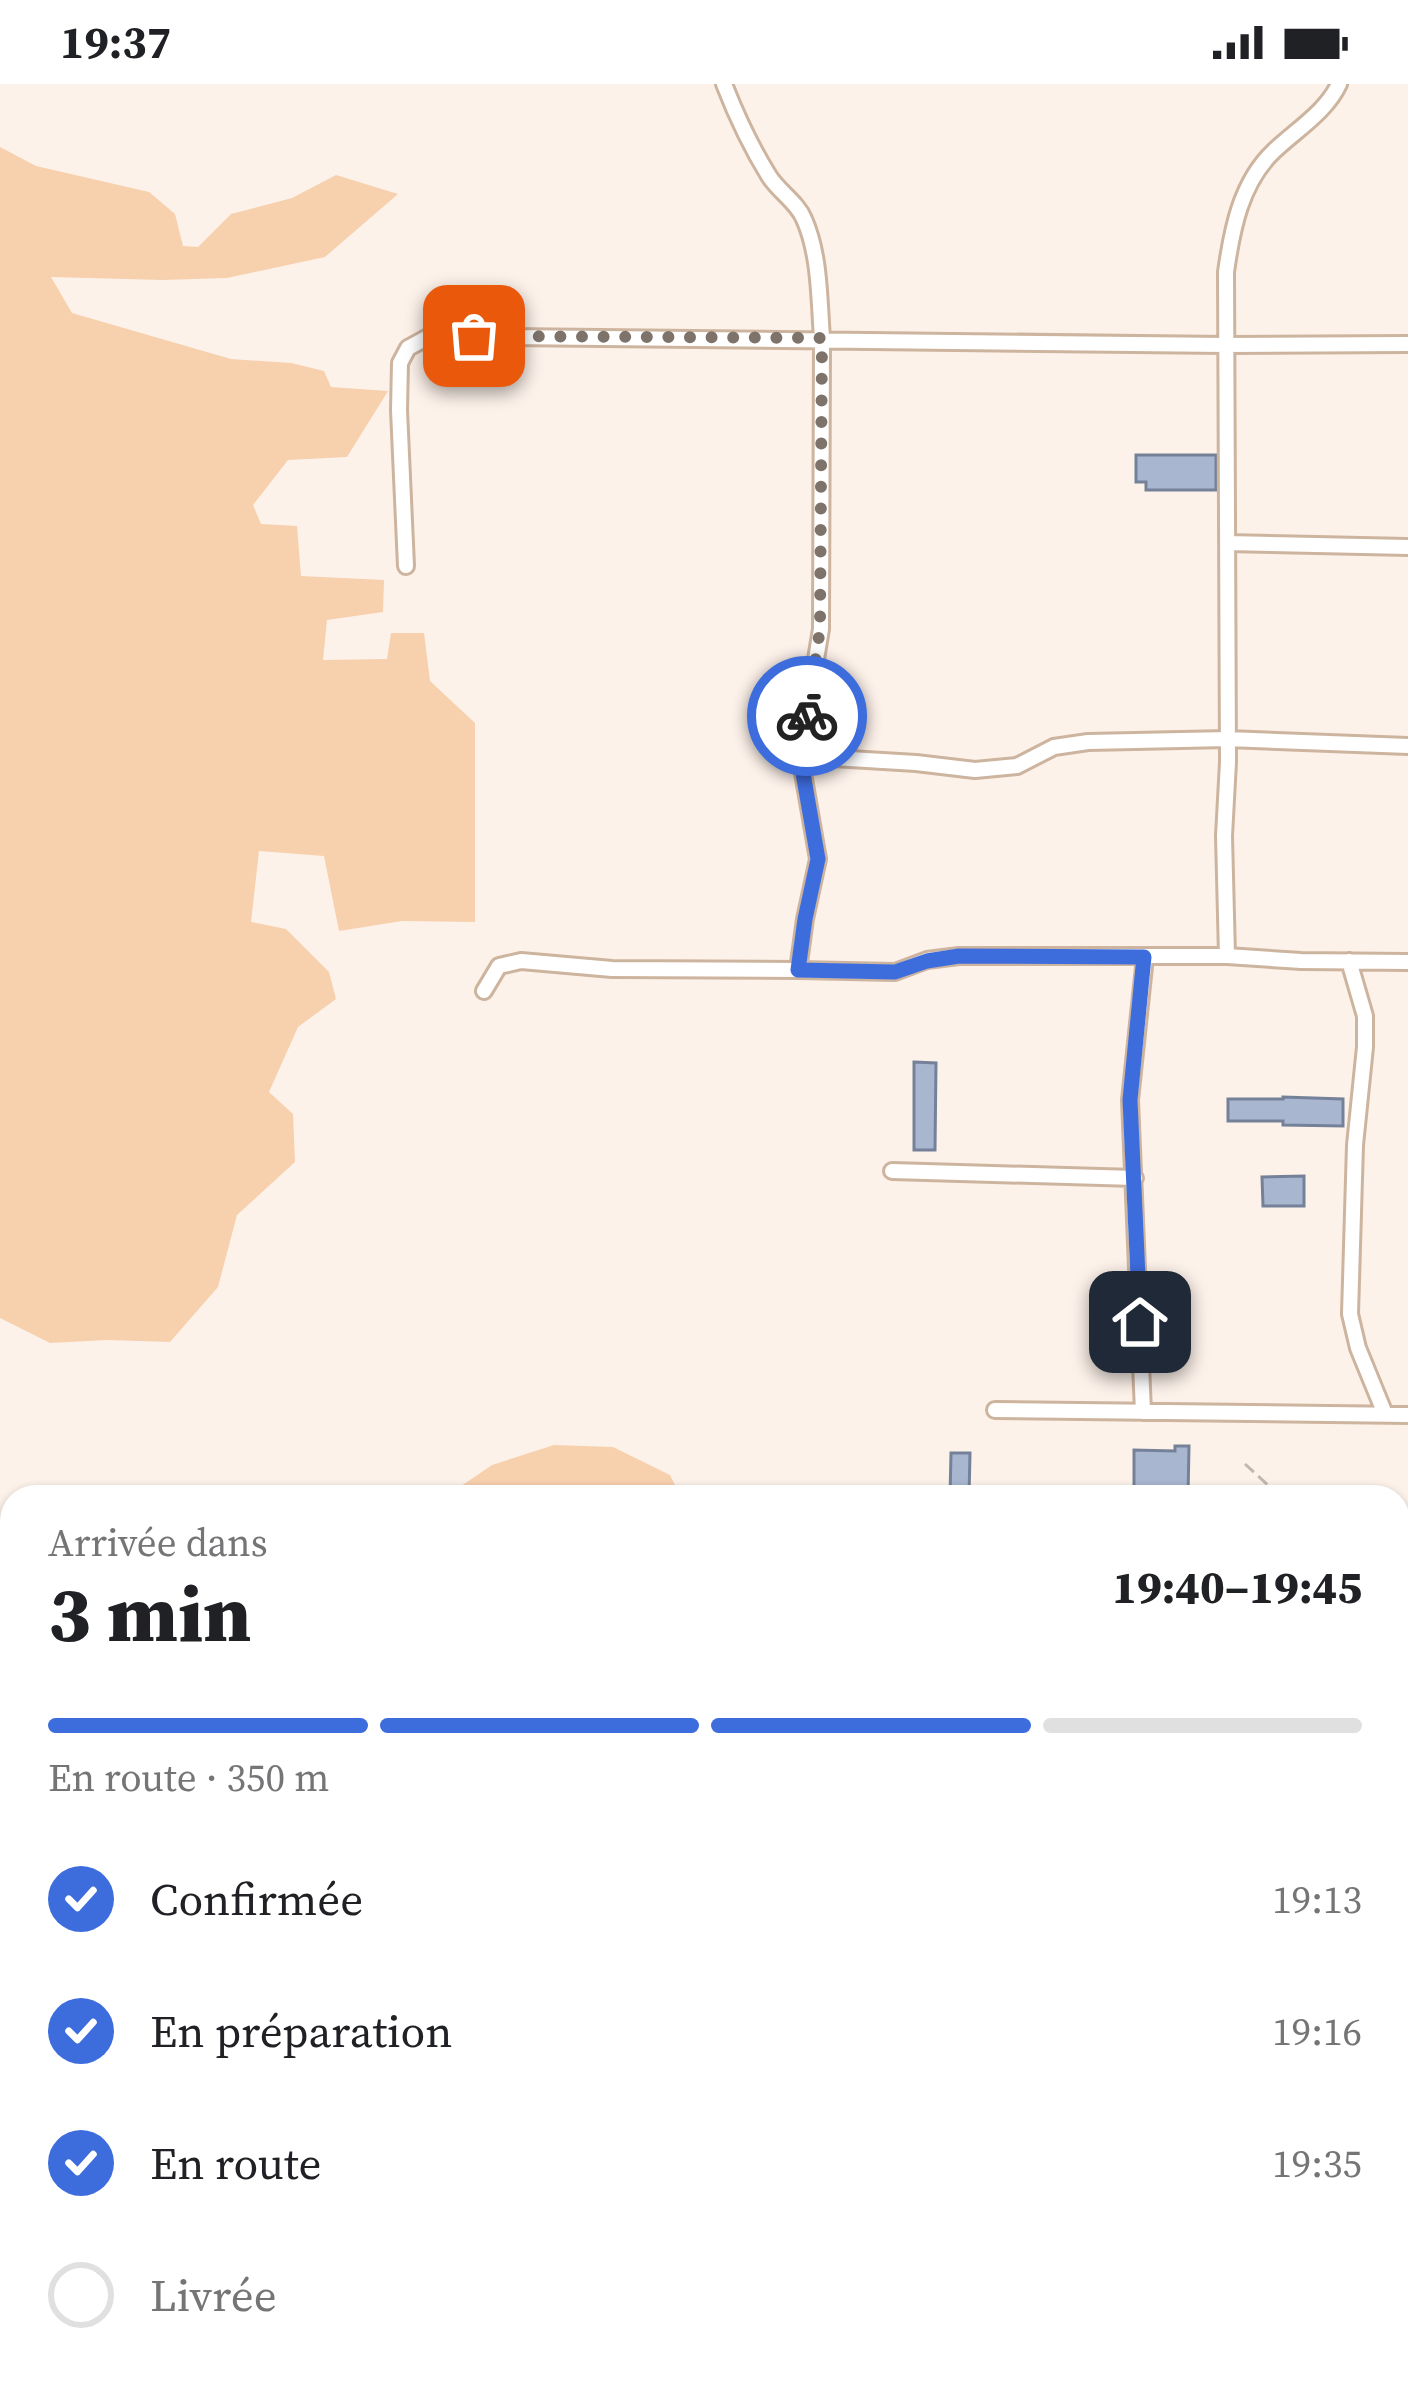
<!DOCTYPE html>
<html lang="fr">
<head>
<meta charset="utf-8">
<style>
	:root { --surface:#fff; --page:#f2f2f2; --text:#202124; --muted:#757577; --line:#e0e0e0; --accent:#3d6cdd }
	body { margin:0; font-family:"Source Serif 4",serif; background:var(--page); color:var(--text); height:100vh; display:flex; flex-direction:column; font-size:45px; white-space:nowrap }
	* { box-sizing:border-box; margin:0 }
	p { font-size:39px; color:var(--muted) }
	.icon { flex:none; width:66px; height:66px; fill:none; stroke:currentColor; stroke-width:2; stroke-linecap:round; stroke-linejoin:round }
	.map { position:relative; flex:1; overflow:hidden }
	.side { position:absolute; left:0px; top:1401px; width:1410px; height:903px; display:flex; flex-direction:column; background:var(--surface); border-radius:36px 36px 0 0; box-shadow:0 3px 9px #0004 }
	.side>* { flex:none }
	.pin { position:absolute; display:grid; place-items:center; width:102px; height:102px; color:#fff; margin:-51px; border-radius:24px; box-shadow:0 6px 18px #0006 }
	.courier { position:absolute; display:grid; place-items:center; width:120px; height:120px; margin:-60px; border:9px solid #3d6cdd; border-radius:50%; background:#fff; color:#222; box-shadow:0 3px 15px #0007 }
	.headline em { font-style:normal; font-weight:800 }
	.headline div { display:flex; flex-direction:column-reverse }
	.headline { display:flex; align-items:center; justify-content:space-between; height:204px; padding:0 48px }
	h1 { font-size:78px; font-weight:800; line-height:90px }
	.bar { display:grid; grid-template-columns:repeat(4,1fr); gap:18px 12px; align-content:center; height:144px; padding:0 48px }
	.bar i { height:15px; border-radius:9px; background:var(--line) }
	.bar .selected { background:var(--accent) }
	.bar p { grid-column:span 4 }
	ol { padding:0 48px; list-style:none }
	li { display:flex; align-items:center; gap:36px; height:132px }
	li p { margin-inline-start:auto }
	li .icon { padding:12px; border-radius:50%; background:var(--accent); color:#fff; stroke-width:4 }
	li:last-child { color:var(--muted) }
	li i { width:66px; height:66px; border:6px solid var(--line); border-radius:50% }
	.status { display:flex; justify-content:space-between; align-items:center; height:84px; padding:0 60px; background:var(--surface); direction:ltr }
	.status svg { height:33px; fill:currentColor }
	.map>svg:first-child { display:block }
	.green { fill:#f7d0ae }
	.building { fill:#a8b6d0; stroke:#748199; stroke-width:3 }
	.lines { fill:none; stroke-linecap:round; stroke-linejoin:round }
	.minor-casing { stroke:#cdb49f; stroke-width:20 }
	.path { stroke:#c2b7af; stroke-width:3; stroke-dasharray:12 6; stroke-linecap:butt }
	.minor { stroke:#fff; stroke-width:14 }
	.done { stroke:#7d736b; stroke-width:12; stroke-dasharray:0 21.6 }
	.route { stroke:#3d6cdd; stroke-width:15 }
</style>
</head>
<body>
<div class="status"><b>19:37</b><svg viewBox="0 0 49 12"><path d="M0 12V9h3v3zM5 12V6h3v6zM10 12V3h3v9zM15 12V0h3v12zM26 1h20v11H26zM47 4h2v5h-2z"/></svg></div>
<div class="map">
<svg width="1408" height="2303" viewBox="0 0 1408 2303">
	<rect width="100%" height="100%" fill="#fdf2ea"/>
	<!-- green -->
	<path class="green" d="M 0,63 L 36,82 L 149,108 L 175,130 L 183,162 L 198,163 L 231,130 L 292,114 L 336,91 L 398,110 L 325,173 L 227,194 L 163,196 L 51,193 L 72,229 L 231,275 L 291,279 L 324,287 L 331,303 L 388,307 L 347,373 L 288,376 L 253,421 L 261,440 L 297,442 L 301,492 L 384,496 L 383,528 L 327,536 L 323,576 L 387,575 L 391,549 L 424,549 L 430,597 L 475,639 L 475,838 L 402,837 L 339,847 L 324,772 L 259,767 L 251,838 L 286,845 L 329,888 L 336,915 L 298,943 L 269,1008 L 293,1030 L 295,1078 L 237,1131 L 218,1203 L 170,1258 L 107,1256 L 50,1259 L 0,1234 Z
		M 554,1361 L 613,1363 L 670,1391 L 681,1413 L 445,1413 L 492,1381 Z
		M 12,1791 L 12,2292 L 810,2292 L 809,2303 L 0,2303 L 0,1804 Z"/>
	<!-- building -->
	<path class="building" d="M 1136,371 L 1216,371 L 1216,406 L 1146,406 L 1146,398 L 1136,398 Z
		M 914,978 L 936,979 L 935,1066 L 914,1066 Z
		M 1283,1013 L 1343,1015 L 1343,1042 L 1283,1041 L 1283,1037 L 1228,1037 L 1228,1015 L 1283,1015 Z
		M 1304,1092 L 1304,1122 L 1263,1122 L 1262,1093 Z
		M 1175,1362 L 1189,1362 L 1188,1413 L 1134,1413 L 1134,1366 L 1175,1367 Z
		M 951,1369 L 970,1369 L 969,1413 L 950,1413 Z"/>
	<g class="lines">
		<defs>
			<path id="minor" d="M 724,0 C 736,31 751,63 769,92 C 779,108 797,118 804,135 C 820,171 819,215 822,254 L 821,545 L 800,672 L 818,775 L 805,835 L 798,886 L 895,888 L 927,876 L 959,872 L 1227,872 L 1301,877 L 1408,878
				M 1227,459 L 1408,463
				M 406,482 L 399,326 L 400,279 L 408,264 L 430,252 L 1226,261 L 1408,260
				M 800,672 L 916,679 L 975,686 L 1017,682 L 1054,663 L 1088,658 L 1228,655 L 1408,662
				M 1227,872 L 1224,752 L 1228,678 L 1226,188 C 1232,145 1241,98 1274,67 C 1296,46 1326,28 1339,0
				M 1349,877 L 1365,932 L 1365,963 L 1355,1061 L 1350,1230 L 1358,1264 L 1385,1330
				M 484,907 L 499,882 L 521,877 L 612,885 L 798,886
				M 892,1087 L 1135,1094
				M 995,1326 L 1408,1331
				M 1143,1328 L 1130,1016 L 1145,873
				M 1398,1543 L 1408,1543
				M 1398,1749 L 1408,1749
				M 1398,1946 L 1408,1946
				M 1398,2097 L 1408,2097
				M 1292,2303 L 1296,2292"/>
		</defs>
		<!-- minor casing -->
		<use href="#minor" class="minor-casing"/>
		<!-- path -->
		<path class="path" d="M 1245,1380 L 1281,1413"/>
		<!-- minor -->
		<use href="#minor" class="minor"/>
	</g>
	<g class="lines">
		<!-- done -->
		<path class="done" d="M 474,252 L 822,254 L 820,545 L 807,632"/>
		<!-- route -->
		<path class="route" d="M 807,632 L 800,672 L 818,775 L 805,835 L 798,886 L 895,888 L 927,877 L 959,872 L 1144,873 L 1130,1016 L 1140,1238"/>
	</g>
</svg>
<div class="pin" style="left:474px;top:252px;background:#ea580c"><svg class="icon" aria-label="bag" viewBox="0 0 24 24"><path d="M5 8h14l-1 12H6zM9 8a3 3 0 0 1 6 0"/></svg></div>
<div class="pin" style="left:1140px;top:1238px;background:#1f2937"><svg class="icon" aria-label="home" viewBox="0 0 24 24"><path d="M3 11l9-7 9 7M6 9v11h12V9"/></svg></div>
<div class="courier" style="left:807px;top:632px"><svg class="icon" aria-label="bike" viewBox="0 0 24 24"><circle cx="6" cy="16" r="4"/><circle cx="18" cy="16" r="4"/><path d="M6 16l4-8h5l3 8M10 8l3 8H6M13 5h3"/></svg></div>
<section class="side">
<div class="headline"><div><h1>3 min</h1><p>Arrivée dans</p></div><em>19:40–19:45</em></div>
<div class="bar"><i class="selected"></i><i class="selected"></i><i class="selected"></i><i></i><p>En route · 350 m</p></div>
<ol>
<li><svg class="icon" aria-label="check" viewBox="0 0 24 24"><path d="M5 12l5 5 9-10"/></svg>Confirmée<p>19:13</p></li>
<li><svg class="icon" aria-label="check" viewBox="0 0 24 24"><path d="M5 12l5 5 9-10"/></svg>En préparation<p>19:16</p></li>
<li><svg class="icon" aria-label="check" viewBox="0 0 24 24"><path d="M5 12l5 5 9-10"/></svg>En route<p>19:35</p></li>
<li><i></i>Livrée</li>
</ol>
</section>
</div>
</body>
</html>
